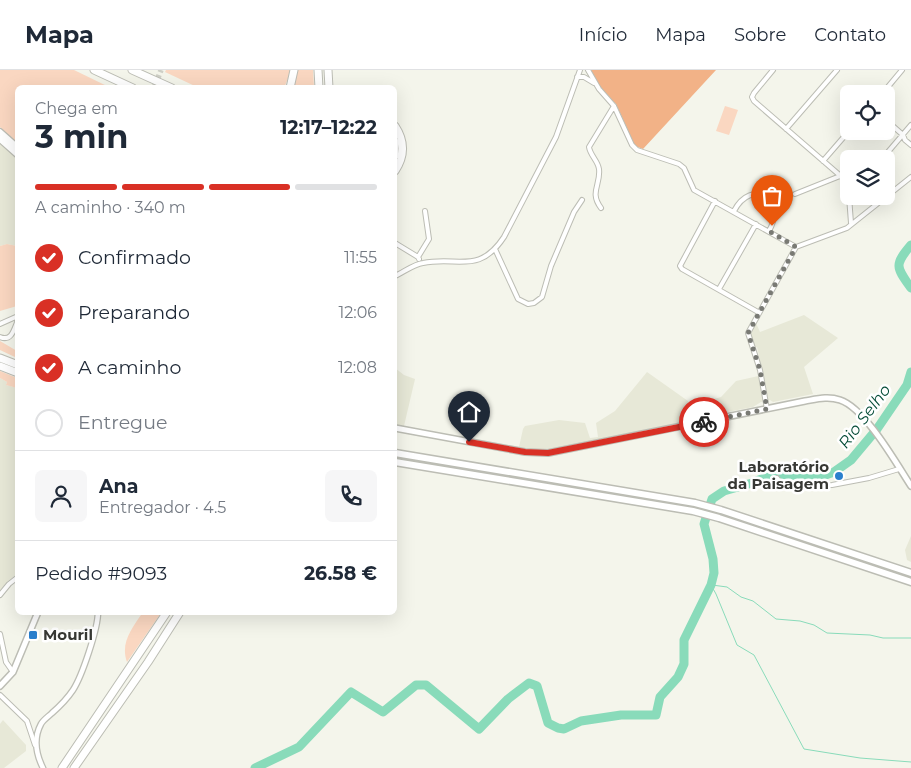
<!DOCTYPE html>
<html lang="pt">
<head>
<meta charset="utf-8">
<style>
	:root { --surface:#fff; --page:#f6f6f7; --text:#1f2937; --muted:#747a83; --line:#e0e1e3; --accent:#d93025 }
	body { margin:0; font-family:Montserrat,sans-serif; background:var(--page); color:var(--text); height:100vh; display:flex; flex-direction:column; font-size:19px; white-space:nowrap }
	* { box-sizing:border-box; margin:0 }
	p { font-size:16px; color:var(--muted) }
	.icon { flex:none; width:28px; height:28px; fill:none; stroke:currentColor; stroke-width:2; stroke-linecap:round; stroke-linejoin:round }
	.map { position:relative; flex:1; overflow:hidden }
	.sheet { position:absolute; left:15px; top:15px; width:382px; height:530px; display:flex; flex-direction:column; background:var(--surface); border-radius:8px; box-shadow:0 5px 20px #0002 }
	.sheet>* { flex:none }
	.buttons { position:absolute; left:840px; top:15px; display:grid; gap:10px }
	.buttons a { display:grid; place-items:center; width:55px; height:55px; border-radius:8px; background:var(--surface); box-shadow:0 5px 20px #0002; font-size:25px }
	.pin { position:absolute; display:grid; place-items:center; width:42px; height:42px; color:#fff; margin:-51px -21px; border-radius:50% 50% 50% 0; rotate:-45deg; box-shadow:0 0 5px #0007 }
	.pin .icon { rotate:45deg }
	.courier { position:absolute; display:grid; place-items:center; width:50px; height:50px; margin:-25px; border:4px solid #d93025; border-radius:50%; background:#fff; color:#222; box-shadow:0 1px 6px #0007 }
	.overview em { font-style:normal; font-weight:700 }
	.overview div { display:flex; flex-direction:column-reverse }
	.overview { display:flex; align-items:center; justify-content:space-between; height:85px; padding:0 20px }
	h1 { font-size:32px; font-weight:700; line-height:38px }
	.bar { display:grid; grid-template-columns:repeat(4,1fr); gap:8px 5px; align-content:center; height:60px; padding:0 20px }
	.bar i { height:6px; border-radius:4px; background:var(--line) }
	.bar .current { background:var(--accent) }
	.bar p { grid-column:span 4 }
	.line { display:flex; align-items:center; gap:12px; padding:0 20px; border-top:1px solid var(--line) }
	.line div { flex:1 }
	.round { display:grid; place-items:center; flex:none; width:52px; height:52px; border-radius:8px; background:var(--page) }
	ol { padding:0 20px; list-style:none }
	li { display:flex; align-items:center; gap:15px; height:55px }
	li p { margin-inline-start:auto }
	li .icon { padding:5px; border-radius:50%; background:var(--accent); color:#fff; stroke-width:4 }
	li:last-child { color:var(--muted) }
	li i { width:28px; height:28px; border:2px solid var(--line); border-radius:50% }
	header { display:flex; align-items:center; gap:30px; box-sizing:border-box; height:70px; padding:0 25px; background:var(--surface); border-bottom:1px solid var(--line) }
	header strong { font-size:24px }
	nav { display:flex; gap:28px; margin-inline-start:auto; font-size:18px }
	.map>svg:first-child { display:block }
	.built { fill:#e7e8d7 }
	.green { fill:#fad7c1 }
	.forest { fill:#f2b287 }
	.lines { fill:none; stroke-linecap:round; stroke-linejoin:round }
	.stream { stroke:#89dbba; stroke-width:1 }
	.river { stroke:#89dbba; stroke-width:9 }
	.primary-tunnel { stroke:#cecfc6; stroke-width:5.5; stroke-dasharray:5.5 3; stroke-linecap:butt }
	.minor-casing { stroke:#bcbdb4; stroke-width:6 }
	.tertiary-casing { stroke:#bcbdb4; stroke-width:7 }
	.secondary-casing { stroke:#bcbdb4; stroke-width:8 }
	.primary-casing { stroke:#bcbdb4; stroke-width:8 }
	.trunk-casing { stroke:#bcbdb4; stroke-width:9 }
	.motorway-casing { stroke:#bcbdb4; stroke-width:9 }
	.minor { stroke:#fff; stroke-width:4 }
	.tertiary { stroke:#fff; stroke-width:4.5 }
	.secondary { stroke:#fff; stroke-width:5 }
	.primary { stroke:#fff; stroke-width:5.5 }
	.trunk { stroke:#fff; stroke-width:6 }
	.motorway { stroke:#fff; stroke-width:7 }
	.done { stroke:#797a74; stroke-width:5; stroke-dasharray:0 9 }
	.route { stroke:#d93025; stroke-width:6 }
	.poi-dot { fill:#2a7fcd; stroke:#fff; stroke-width:2 }
	.labels { text-anchor:middle; stroke-width:5; stroke-linejoin:round; paint-order:stroke }
	.poi-label { font-size:15px; font-weight:bold; fill:#373834; stroke:#fff; text-anchor:end }
	.water-label { font-size:16px; font-style:italic; fill:#064d38; stroke:#fff }
</style>
</head>
<body>
<header>
<strong>Mapa</strong>
<nav><a>Início</a><a>Mapa</a><a>Sobre</a><a>Contato</a></nav>
</header>
<div class="map">
<svg width="911" height="698" viewBox="0 0 911 698">
	<rect width="100%" height="100%" fill="#f4f5eb"/>
	<!-- built -->
	<path class="built" d="M 0,71 L 17,88 L 17,176 L 7,174 L 0,176 Z
		M 804,245 L 838,268 L 804,297 L 813,324 L 773,332 L 770,330 L 761,332 L 753,337 L 702,347 L 715,336 L 714,329 L 721,327 L 736,311 L 763,305 L 757,277 L 755,278 L 751,267 L 751,263 L 756,253 L 760,262 Z
		M 395,298 L 404,305 L 415,309 L 404,356 L 395,355 Z
		M 647,302 L 688,331 L 692,350 L 550,379 L 536,380 L 519,377 L 523,359 L 525,356 L 559,350 L 585,353 L 590,368 L 598,367 L 596,353 L 615,341 Z
		M 0,308 L 7,312 L 6,315 L 18,318 L 17,504 L 8,511 L 0,521 Z
		M 911,466 L 911,492 L 907,490 L 905,480 Z
		M 3,650 L 26,675 L 26,681 L 4,698 L 0,698 L 0,654 Z"/>
	<!-- green -->
	<path class="green" d="M 0,0 L 74,0 L 109,17 L 18,18 L 17,74 L 0,57 Z
		M 166,0 L 290,0 L 289,6 L 284,18 L 197,17 L 165,2 Z
		M 297,0 L 313,0 L 314,17 L 294,18 Z
		M 725,36 L 738,40 L 729,65 L 716,61 Z
		M 7,174 L 17,176 L 17,236 L 0,241 L 0,176 Z
		M 0,271 L 17,281 L 17,288 L 0,280 Z
		M 0,301 L 17,308 L 17,318 L 6,315 L 7,312 L 0,308 Z
		M 143,542 L 161,543 L 127,592 C 120,573 132,558 143,542 Z"/>
	<!-- forest -->
	<path class="forest" d="M 591,0 L 716,0 L 643,79 L 635,76 L 616,34 L 600,17 Z"/>
	<g class="lines">
		<!-- stream -->
		<path class="stream" d="M 711,515 L 716,524 L 737,575 L 754,585 L 804,679 L 860,688 L 911,692
			M 712,515 L 727,517 L 741,527 L 753,531 L 776,549 L 800,551 L 814,555 L 827,563 L 870,565 L 883,568 L 911,568"/>
		<!-- river -->
		<path class="river" d="M 911,175 C 894,195 896,197 911,218
			M 255,698 L 299,677 L 351,622 L 383,642 L 416,615 L 426,615 L 479,659 L 508,629 L 529,613 L 537,616 L 548,653 L 558,658 L 564,659 L 581,651 L 621,645 L 656,645 L 660,627 L 678,607 L 684,594 L 684,570 L 711,515 L 714,503 L 713,489 L 704,454 L 712,429 L 724,421 L 752,413 L 773,404 L 820,407 L 834,402 L 851,390 L 877,359 L 907,315 L 911,302"/>
		<!-- primary-tunnel -->
		<path class="primary-tunnel" d="M 154,18 L 161,0"/>
		<defs>
			<path id="minor" d="M 588,0 L 599,19 L 614,36 L 632,75 L 637,80 L 679,94 L 684,98 L 694,120 L 796,177
				M 773,0 L 754,23 L 752,27 L 754,31 L 843,108 L 849,126
				M 577,7 L 584,7 L 594,13
				M 882,24 L 902,0
				M 886,50 L 903,65 L 905,70 L 911,75
				M 786,59 L 837,0
				M 882,89 L 911,55
				M 823,91 L 849,61
				M 795,124 L 840,106
				M 849,126 L 851,153
				M 715,131 L 680,196 L 682,199 L 758,242
				M 601,138 C 589,122 601,115 599,99 C 598,91 590,85 589,77 L 614,36
				M 734,141 C 752,107 787,130 769,161
				M 395,173 L 418,187 L 419,189
				M 796,177 L 847,158 L 911,107
				M 495,179 L 518,229 L 528,234 L 534,233 L 542,227 L 551,196 L 574,142 L 582,130
				M 418,187 L 429,169 L 425,141
				M 395,206 C 404,202 414,194 423,193 C 458,186 479,205 504,167 L 556,67 L 580,0
				M 719,219 L 756,154
				M 0,254 L 18,246
				M 0,267 C 12,272 14,259 18,250
				M 767,339 L 760,300 L 748,263 L 796,177
				M 777,408 L 781,414 L 811,416 L 832,415 L 869,408 L 899,399
				M 0,525 L 9,514 L 18,507
				M 0,564 L 6,592 L 13,602
				M 0,625 L 27,651 L 35,675"/>
			<path id="tertiary" d="M 43,698 C 36,684 33,669 41,654 C 43,650 49,646 52,643 C 60,636 67,629 73,620 C 82,606 98,559 98,542"/>
			<path id="secondary" d="M 395,358 L 525,382 L 548,383 L 805,331 C 817,329 828,326 840,330 C 865,338 896,393 911,416
				M 0,616 L 13,602 L 38,542"/>
			<path id="primary" d="M 0,62 L 18,78
				M 0,69 L 18,85"/>
			<path id="trunk" d="M 395,383 L 695,433 L 721,440 L 911,503
				M 395,392 L 693,441 L 719,448 L 911,512"/>
			<path id="motorway" d="M 94,0 L 133,18
				M 132,0 L 172,18
				M 318,0 L 319,18
				M 328,0 L 329,18
				M 290,18 L 294,0
				M 395,56 C 405,71 405,86 395,101
				M 395,72 L 395,85
				M 0,288 L 18,295
				M 0,296 L 18,303
				M 62,698 L 167,542
				M 74,698 L 148,592 L 180,542"/>
		</defs>
		<!-- minor casing -->
		<use href="#minor" class="minor-casing"/>
		<!-- tertiary casing -->
		<use href="#tertiary" class="tertiary-casing"/>
		<!-- secondary casing -->
		<use href="#secondary" class="secondary-casing"/>
		<!-- primary casing -->
		<use href="#primary" class="primary-casing"/>
		<!-- trunk casing -->
		<use href="#trunk" class="trunk-casing"/>
		<!-- motorway casing -->
		<use href="#motorway" class="motorway-casing"/>
		<!-- minor -->
		<use href="#minor" class="minor"/>
		<!-- tertiary -->
		<use href="#tertiary" class="tertiary"/>
		<!-- secondary -->
		<use href="#secondary" class="secondary"/>
		<!-- primary -->
		<use href="#primary" class="primary"/>
		<!-- trunk -->
		<use href="#trunk" class="trunk"/>
		<!-- motorway -->
		<use href="#motorway" class="motorway"/>
	</g>
	<g class="lines">
		<!-- done -->
		<path class="done" d="M 704,352 L 767,339 L 760,300 L 748,263 L 796,177 L 769,161 L 772,156"/>
		<!-- route -->
		<path class="route" d="M 469,372 L 525,382 L 548,383 L 704,352"/>
	</g>
	<!-- markers -->
	<g class="poi-dot">
		<circle cx="839" cy="406" r="5"/>
		<rect x="28" y="560" width="10" height="10" rx="2.5"/>
	</g>
	<g class="labels">
		<!-- poi labels -->
		<g class="poi-label">
			<text x="829" y="402">Laboratório<tspan x="829" dy="17">da Paisagem</tspan></text>
			<text x="43" y="570" text-anchor="start">Mouril</text>
		</g>
		<!-- water labels -->
		<g class="water-label">
			<text transform="translate(864 346) rotate(-53)" y="6">Rio Selho</text>
		</g>
	</g>
</svg>
<div class="buttons">
<a><svg class="icon" aria-label="locate" viewBox="0 0 24 24"><circle cx="12" cy="12" r="6"/><path d="M12 2v4M12 18v4M2 12h4M18 12h4"/></svg></a>
<a><svg class="icon" aria-label="layers" viewBox="0 0 24 24"><path d="M12 4l9 5-9 5-9-5zM3 14l9 5 9-5"/></svg></a>
</div>
<div class="pin" style="left:772px;top:156px;background:#ea580c"><svg class="icon" aria-label="bag" viewBox="0 0 24 24"><path d="M5 8h14l-1 12H6zM9 8a3 3 0 0 1 6 0"/></svg></div>
<div class="pin" style="left:469px;top:372px;background:#1f2937"><svg class="icon" aria-label="home" viewBox="0 0 24 24"><path d="M3 11l9-7 9 7M6 9v11h12V9"/></svg></div>
<div class="courier" style="left:704px;top:352px"><svg class="icon" aria-label="bike" viewBox="0 0 24 24"><circle cx="6" cy="16" r="4"/><circle cx="18" cy="16" r="4"/><path d="M6 16l4-8h5l3 8M10 8l3 8H6M13 5h3"/></svg></div>
<section class="sheet">
<div class="overview"><div><h1>3 min</h1><p>Chega em</p></div><em>12:17–12:22</em></div>
<div class="bar"><i class="current"></i><i class="current"></i><i class="current"></i><i></i><p>A caminho · 340 m</p></div>
<ol>
<li><svg class="icon" aria-label="check" viewBox="0 0 24 24"><path d="M5 12l5 5 9-10"/></svg>Confirmado<p>11:55</p></li>
<li><svg class="icon" aria-label="check" viewBox="0 0 24 24"><path d="M5 12l5 5 9-10"/></svg>Preparando<p>12:06</p></li>
<li><svg class="icon" aria-label="check" viewBox="0 0 24 24"><path d="M5 12l5 5 9-10"/></svg>A caminho<p>12:08</p></li>
<li><i></i>Entregue</li>
</ol>
<div class="line" style="height:90px"><a class="round"><svg class="icon" aria-label="person" viewBox="0 0 24 24"><circle cx="12" cy="8" r="4"/><path d="M4 21q1-7 8-7t8 7"/></svg></a><div><b>Ana</b><p>Entregador · 4.5</p></div><a class="round"><svg class="icon" aria-label="phone" viewBox="0 0 24 24"><path d="M5 4h4l2 5-3 2q2 4 5 5l2-3 5 2v4C11 20 4 13 5 4z"/></svg></a></div>
<div class="line" style="height:65px"><div>Pedido #9093</div><b>26.58 €</b></div>
</section>
</div>
</body>
</html>
